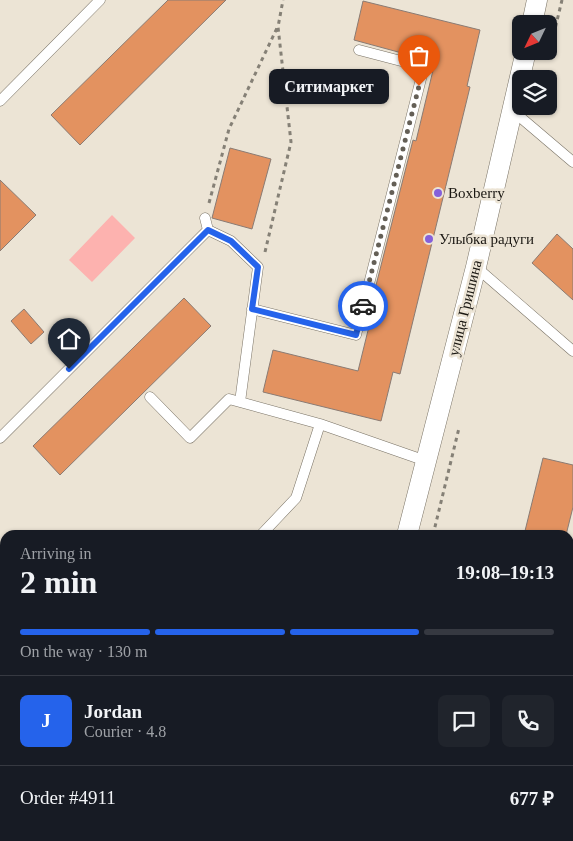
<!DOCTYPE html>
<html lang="en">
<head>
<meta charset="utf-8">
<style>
	:root { --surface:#171b24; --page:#20242c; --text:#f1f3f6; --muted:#9ea1a6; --line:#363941; --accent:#2563eb }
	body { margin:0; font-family:"Times New Roman",serif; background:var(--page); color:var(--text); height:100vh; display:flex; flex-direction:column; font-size:19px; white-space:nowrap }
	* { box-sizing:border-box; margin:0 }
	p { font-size:16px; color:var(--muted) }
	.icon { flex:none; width:28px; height:28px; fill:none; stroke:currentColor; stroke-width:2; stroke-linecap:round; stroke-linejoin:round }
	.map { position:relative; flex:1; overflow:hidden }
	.side { position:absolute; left:0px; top:530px; width:574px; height:311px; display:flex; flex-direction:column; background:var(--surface); border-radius:15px 15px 0 0; box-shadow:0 1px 4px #0004 }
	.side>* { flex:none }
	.needle { width:32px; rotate:227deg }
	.fabs { position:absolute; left:512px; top:15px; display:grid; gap:10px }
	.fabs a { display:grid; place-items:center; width:45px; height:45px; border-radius:8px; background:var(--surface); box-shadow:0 1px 4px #0004; font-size:25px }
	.pin { position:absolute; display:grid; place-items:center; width:42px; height:42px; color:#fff; margin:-51px -21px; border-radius:50% 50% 50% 0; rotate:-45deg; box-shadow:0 0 5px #0007 }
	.pin .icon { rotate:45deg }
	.courier { position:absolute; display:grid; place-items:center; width:50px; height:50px; margin:-25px; border:4px solid #2563eb; border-radius:50%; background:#fff; color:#222; box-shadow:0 1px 6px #0007 }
	.bubble { position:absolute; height:35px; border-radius:8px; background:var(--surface); box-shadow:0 1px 4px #0004; font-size:16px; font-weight:800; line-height:35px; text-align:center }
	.headline em { font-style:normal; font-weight:800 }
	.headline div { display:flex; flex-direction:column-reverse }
	.headline { display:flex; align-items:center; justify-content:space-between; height:85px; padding:0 20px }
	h1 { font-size:32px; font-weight:800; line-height:38px }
	.bar { display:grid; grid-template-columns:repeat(4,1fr); gap:8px 5px; align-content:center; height:60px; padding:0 20px }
	.bar i { height:6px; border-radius:4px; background:var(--line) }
	.bar .selected { background:var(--accent) }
	.bar p { grid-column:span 4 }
	.line { display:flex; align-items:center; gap:12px; padding:0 20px; border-top:1px solid var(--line) }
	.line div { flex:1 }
	.round { display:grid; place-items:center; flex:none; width:52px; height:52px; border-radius:8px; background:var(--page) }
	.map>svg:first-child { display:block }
	.green { fill:#fdb2af }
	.building { fill:#e39260; stroke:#8a7b73 }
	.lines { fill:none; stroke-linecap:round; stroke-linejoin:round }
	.lane-casing { stroke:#797265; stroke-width:11 }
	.street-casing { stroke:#797265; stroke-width:21 }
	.path { stroke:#858076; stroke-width:3; stroke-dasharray:4 4; stroke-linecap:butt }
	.lane { stroke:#fff; stroke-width:10 }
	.street { stroke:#fff; stroke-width:20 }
	.done { stroke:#645f56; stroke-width:5; stroke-dasharray:0 9 }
	.route { stroke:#2563eb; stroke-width:6 }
	.poi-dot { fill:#8560da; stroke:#ece4d5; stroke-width:2 }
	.labels { text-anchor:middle; stroke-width:5; stroke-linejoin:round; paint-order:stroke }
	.poi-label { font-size:15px; fill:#1a1712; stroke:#ece4d5; text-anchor:start }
	.street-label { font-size:15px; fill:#1a1712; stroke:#ece4d5 }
</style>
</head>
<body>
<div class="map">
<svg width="573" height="841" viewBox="0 0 573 841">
	<rect width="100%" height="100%" fill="#ece4d5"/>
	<!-- green -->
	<path class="green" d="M 112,215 L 135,238 L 92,282 L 69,260 Z
		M 5,631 L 5,718 L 3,720 L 0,717 L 0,636 Z"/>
	<!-- building -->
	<path class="building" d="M 168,0 L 226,0 L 80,145 L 51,115 Z
		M 363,1 L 480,30 L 467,86 L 470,87 L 400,374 L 393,372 L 381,421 L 263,392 L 273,350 L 358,371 L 376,298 L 373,297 L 413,140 L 416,141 L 435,62 L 354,40 Z
		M 230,148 L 271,159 L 252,229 L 212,218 Z
		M 0,180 L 36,215 L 0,251 Z
		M 557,234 L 573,249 L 573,300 L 532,263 Z
		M 184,298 L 211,326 L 60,475 L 33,446 Z
		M 24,309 L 44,332 L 31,344 L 11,321 Z
		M 543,458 L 573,465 L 573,507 L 566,535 L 524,535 Z"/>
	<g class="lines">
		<defs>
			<path id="lane" d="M 0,101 L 100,0
				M 513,111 L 573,162
				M 208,230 L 231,241 L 258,267 L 240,402 L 320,424 L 426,461
				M 476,267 L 573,351
				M 252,309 L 356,335 L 424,67 L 359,50
				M 150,397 L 190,438 L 229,399 L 240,402
				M 0,438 L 208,230 L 205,218
				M 261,535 L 296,498 L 320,424
				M 0,574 L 5,578
				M 569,670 L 573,667
				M 0,752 L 5,757
				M 0,808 L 5,803
				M 60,841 L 64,836
				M 196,841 L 197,836
				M 497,841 L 498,836"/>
			<path id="street" d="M 532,24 L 537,0
				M 407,535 L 476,267 L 526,51
				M 336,841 L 338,836"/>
		</defs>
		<!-- lane casing -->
		<use href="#lane" class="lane-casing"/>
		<!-- street casing -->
		<use href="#street" class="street-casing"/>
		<!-- path -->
		<path class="path" d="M 548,58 L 562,0
			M 209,203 L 229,129 L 277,28
			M 265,252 L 291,142 L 278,27 L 283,0
			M 433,535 L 459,428"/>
		<!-- lane -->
		<use href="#lane" class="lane"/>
		<!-- street -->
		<use href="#street" class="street"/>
	</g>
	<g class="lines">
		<!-- done -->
		<path class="done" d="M 363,306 L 419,86"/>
		<!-- route -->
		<path class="route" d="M 69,369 L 208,230 L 231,241 L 258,267 L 252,309 L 356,335 L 363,306"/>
	</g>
	<!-- markers -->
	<g class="poi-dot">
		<circle cx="438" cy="193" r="5"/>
		<circle cx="429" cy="239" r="5"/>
	</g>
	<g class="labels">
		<!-- poi labels -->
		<g class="poi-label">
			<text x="448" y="198">Boxberry</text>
			<text x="439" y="244">Улыбка радуги</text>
		</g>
		<!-- street labels -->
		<g class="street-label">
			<text transform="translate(465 308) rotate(-76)" y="5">улица Гришина</text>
		</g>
	</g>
</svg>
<div class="fabs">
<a><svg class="needle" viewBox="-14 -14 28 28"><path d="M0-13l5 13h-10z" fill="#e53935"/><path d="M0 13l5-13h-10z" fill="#9ea1a6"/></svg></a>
<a><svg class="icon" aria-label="layers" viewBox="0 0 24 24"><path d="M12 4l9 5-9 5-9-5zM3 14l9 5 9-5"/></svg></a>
</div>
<div class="pin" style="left:419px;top:86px;background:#ea580c"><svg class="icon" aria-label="bag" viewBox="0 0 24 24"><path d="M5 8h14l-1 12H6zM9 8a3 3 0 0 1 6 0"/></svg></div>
<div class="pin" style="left:69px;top:369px;background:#1f2937"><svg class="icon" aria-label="home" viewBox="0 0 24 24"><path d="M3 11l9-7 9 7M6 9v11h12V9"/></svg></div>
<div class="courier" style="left:363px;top:306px"><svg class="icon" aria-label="car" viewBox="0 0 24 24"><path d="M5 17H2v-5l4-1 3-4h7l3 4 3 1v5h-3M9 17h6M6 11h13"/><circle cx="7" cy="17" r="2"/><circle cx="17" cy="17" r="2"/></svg></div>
<div class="bubble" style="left:269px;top:69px;width:120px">Ситимаркет</div>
<section class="side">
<div class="headline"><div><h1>2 min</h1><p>Arriving in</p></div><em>19:08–19:13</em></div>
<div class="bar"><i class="selected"></i><i class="selected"></i><i class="selected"></i><i></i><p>On the way · 130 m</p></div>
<div class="line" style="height:90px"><b class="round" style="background:var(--accent);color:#fff">J</b><div><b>Jordan</b><p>Courier · 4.8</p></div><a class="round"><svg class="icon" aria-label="chat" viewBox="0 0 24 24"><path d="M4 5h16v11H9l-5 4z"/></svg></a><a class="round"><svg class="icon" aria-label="phone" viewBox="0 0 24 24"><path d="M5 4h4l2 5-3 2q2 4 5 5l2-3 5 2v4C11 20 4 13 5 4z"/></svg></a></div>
<div class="line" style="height:65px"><div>Order #4911</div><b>677 ₽</b></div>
</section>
</div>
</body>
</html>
